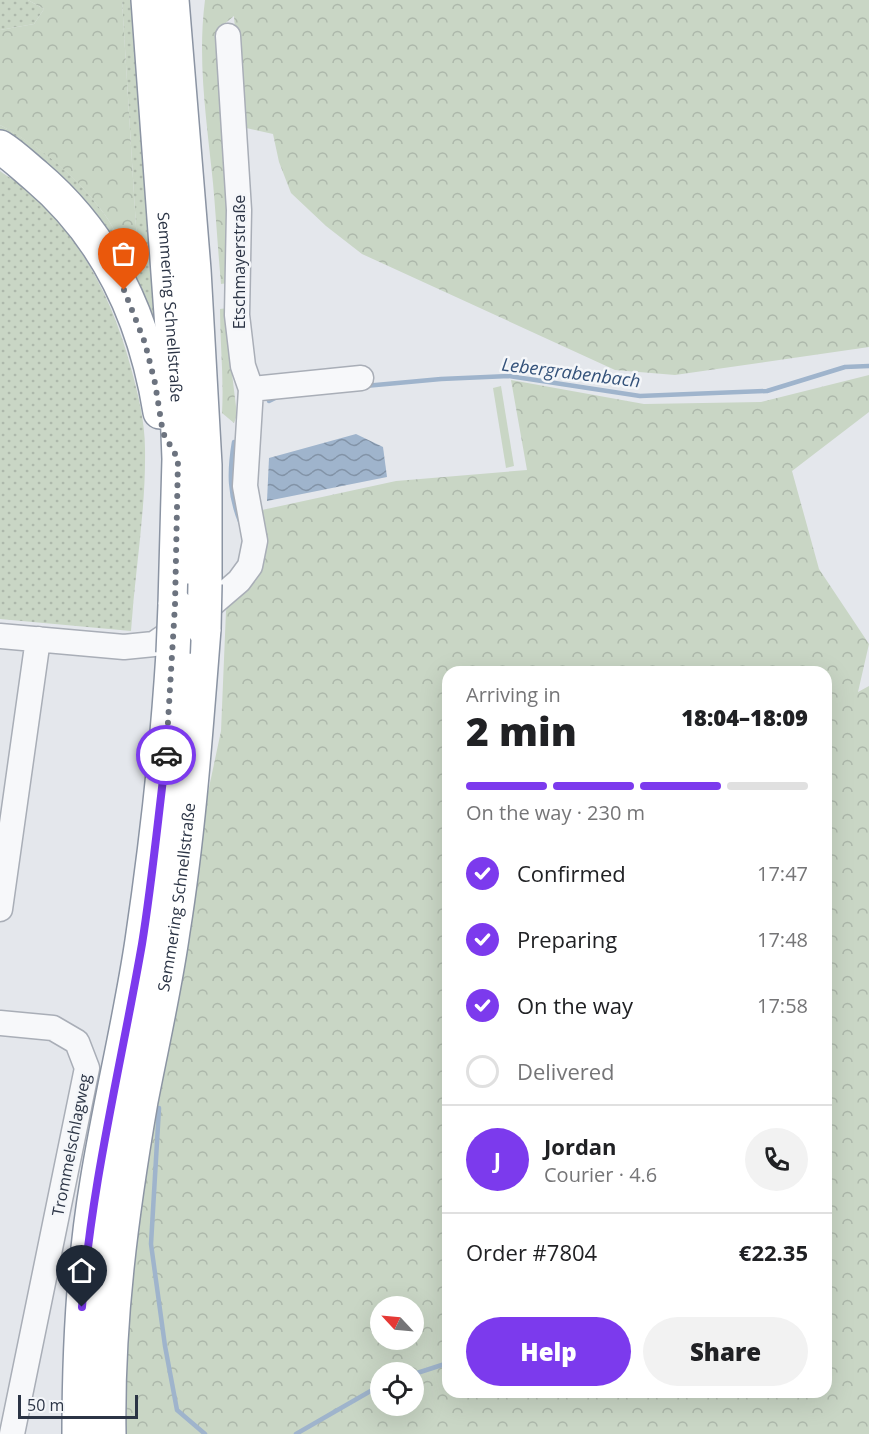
<!DOCTYPE html>
<html lang="en">
<head>
<meta charset="utf-8">
<style>
	:root { --surface:#fff; --page:#f2f2f2; --text:#202124; --muted:#757577; --line:#e0e0e0; --accent:#7c3aed }
	body { margin:0; font-family:"Open Sans",sans-serif; background:var(--page); color:var(--text); height:100vh; display:flex; flex-direction:column; font-size:22px; white-space:nowrap }
	* { box-sizing:border-box; margin:0 }
	p { font-size:20px; color:var(--muted) }
	.icon { flex:none; width:33px; height:33px; fill:none; stroke:currentColor; stroke-width:2; stroke-linecap:round; stroke-linejoin:round }
	.map { position:relative; flex:1; overflow:hidden }
	.panel { position:absolute; left:442px; top:666px; width:390px; height:732px; display:flex; flex-direction:column; background:var(--surface); border-radius:18px; box-shadow:0 6px 24px #0002 }
	.panel>* { flex:none }
	.needle { width:39px; rotate:296deg }
	.controls { position:absolute; left:370px; top:1296px; display:grid; gap:12px }
	.controls a { display:grid; place-items:center; width:54px; height:54px; border-radius:50%; background:var(--surface); box-shadow:0 6px 24px #0002; font-size:30px }
	.scale { position:absolute; left:18px; bottom:15px; width:120px; box-sizing:border-box; padding-left:6px; border:3px solid #2b3445; border-top:0; font-size:16px; line-height:21px; white-space:nowrap; color:#2b3445; -webkit-text-stroke:4px #f4f6f9; paint-order:stroke }
	.pin { position:absolute; display:grid; place-items:center; width:51px; height:51px; color:#fff; margin:-62px -26px; border-radius:50% 50% 50% 0; rotate:-45deg; box-shadow:0 0 6px #0007 }
	.pin .icon { rotate:45deg }
	.courier { position:absolute; display:grid; place-items:center; width:60px; height:60px; margin:-30px; border:4px solid #7c3aed; border-radius:50%; background:#fff; color:#222; box-shadow:0 2px 8px #0007 }
	.head em { font-style:normal; font-weight:800 }
	.head div { display:flex; flex-direction:column-reverse }
	.head { display:flex; align-items:center; justify-content:space-between; height:102px; padding:0 24px }
	h1 { font-size:39px; font-weight:800; line-height:45px }
	.bar { display:grid; grid-template-columns:repeat(4,1fr); gap:9px 6px; align-content:center; height:72px; padding:0 24px }
	.bar i { height:8px; border-radius:4px; background:var(--line) }
	.bar .current { background:var(--accent) }
	.bar p { grid-column:span 4 }
	.line { display:flex; align-items:center; gap:15px; padding:0 24px; border-top:2px solid var(--line) }
	.line div { flex:1 }
	.round { display:grid; place-items:center; flex:none; width:63px; height:63px; border-radius:32px; background:var(--page) }
	ol { padding:0 24px; list-style:none }
	li { display:flex; align-items:center; gap:18px; height:66px }
	li p { margin-inline-start:auto }
	li .icon { padding:6px; border-radius:50%; background:var(--accent); color:#fff; stroke-width:4 }
	li:last-child { color:var(--muted) }
	li i { width:33px; height:33px; border:3px solid var(--line); border-radius:50% }
	.action { display:flex; gap:12px; margin-top:auto; padding:12px 24px }
	.action a { flex:1; height:69px; border-radius:36px; background:var(--accent); color:#fff; font-size:24px; font-weight:800; line-height:69px; text-align:center }
	.action a+a { background:var(--page); color:var(--text) }
	.map>svg:first-child { display:block }
	.grass { fill:url(#grass-dots) }
	.forest { fill:url(#forest-crowns); fill-rule:evenodd }
	.pitch { fill:#c9d6c5 }
	.water { fill:url(#water-waves) }
	.lines { fill:none; stroke-linecap:round; stroke-linejoin:round }
	.stream { stroke:#9fb4cc; stroke-width:4.5 }
	.minor-casing { stroke:#a9aeb7; stroke-width:27 }
	.highway-casing { stroke:#8b94a3; stroke-width:36 }
	.minor { stroke:#f7f8fa; stroke-width:24 }
	.highway { stroke:#fff; stroke-width:33 }
	.highway-bridge-casing { stroke:#8b94a3; stroke-width:36; stroke-linecap:butt }
	.highway-bridge { stroke:#fff; stroke-width:33 }
	.done { stroke:#6c737f; stroke-width:6; stroke-dasharray:0 10.8 }
	.route { stroke:#7c3aed; stroke-width:8 }
	.labels { text-anchor:middle; stroke-width:5; stroke-linejoin:round; paint-order:stroke }
	.street-label { font-size:16px; fill:#2b3445; stroke:#f4f6f9 }
	.water-label { font-size:18px; font-style:italic; fill:#34527a; stroke:#f4f6f9 }
</style>
</head>
<body>
<div class="map">
<svg width="869" height="1434" viewBox="0 0 869 1434">
	<defs>
		<pattern id="grass-dots" width="8" height="8" patternUnits="userSpaceOnUse" patternTransform="scale(1.5)"><rect width="8" height="8" fill="#c9d6c5"/><path d="M2 2h.1M6 6h.1" fill="none" stroke="#adb8ab" stroke-width="1.8" stroke-linecap="round"/></pattern>
		<pattern id="forest-crowns" width="20" height="18" patternUnits="userSpaceOnUse" patternTransform="scale(1.5)"><rect width="20" height="18" fill="#c9d6c5"/><path d="M2 6a3 3 0 1 1 6 0M12 15a3 3 0 1 1 6 0" fill="none" stroke="#adb8ab"/></pattern>
		<pattern id="water-waves" width="16" height="10" patternUnits="userSpaceOnUse" patternTransform="scale(1.5)"><rect width="16" height="10" fill="#9fb4cc"/><path d="M0 5q4-4 8 0t8 0" fill="none" stroke="#8293a7"/></pattern>
	</defs>
	<rect width="100%" height="100%" fill="#e4e7ec"/>
	<!-- grass -->
	<path class="grass" d="M 0,0 L 28,0 L 44,9 L 34,24 L 0,30 Z
		M 122,0 L 132,0 L 146,204 L 159,339 L 0,138 L 0,125 C 43,148 77,176 105,215 C 115,229 122,246 130,260 L 142,262 L 136,227 Z
		M 0,171 C 11,179 24,186 33,195 C 84,243 113,301 131,368 C 138,394 145,421 145,449 C 146,510 135,570 131,631 L 0,619 Z"/>
	<!-- forest -->
	<path class="forest" d="M 28,0 L 122,0 L 136,227 L 142,262 L 130,260 C 122,246 115,229 105,215 C 77,176 42,148 0,125 L 0,30 L 34,24 L 44,9 Z
		M 205,0 L 869,0 L 869,347 L 675,375 L 615,370 L 362,254 L 326,226 L 291,193 L 279,162 L 273,134 L 242,127 L 234,16 L 217,30 L 231,223 L 228,283 L 221,284 C 218,251 216,217 213,183 C 207,122 197,62 205,0 Z
		M 228,308 L 231,365 L 237,415 L 234,423 L 222,413 C 224,378 220,344 220,309 Z
		M 869,375 L 869,412 L 792,471 L 819,569 L 869,644 L 858,692 L 869,686 L 869,1434 L 120,1434 L 127,1246 L 200,830 L 221,731 L 226,611 L 262,510 L 396,481 L 527,470 L 511,380 L 644,404 L 761,402 ZM 448,672 L 826,672 L 826,1392 L 448,1392 ZM 381,1306 L 414,1306 L 414,1340 L 381,1340 ZM 381,1372 L 414,1372 L 414,1406 L 381,1406 Z"/>
	<!-- pitch -->
	<path class="pitch" d="M 501,386 L 514,466 L 506,468 L 493,388 Z"/>
	<!-- water -->
	<path class="water" d="M 356,434 L 383,447 L 387,477 L 267,501 L 269,458 Z"/>
	<g class="lines">
		<!-- stream -->
		<path class="stream" d="M 365,386 L 441,379 L 509,376 L 640,396 L 767,391 L 845,367 L 869,366
			M 269,401 L 279,396
			M 234,442 C 229,472 229,495 241,524
			M 159,1108 L 151,1244 L 165,1346 L 177,1410 L 205,1434
			M 414,1374 L 448,1363
			M 296,1434 L 381,1385"/>
		<defs>
			<path id="minor" d="M 251,389 L 361,378
				M 0,636 L 124,647 L 154,644 L 211,605 L 239,581 L 250,566 L 255,541 L 245,486 L 251,389 L 243,366 L 237,315 L 239,210 L 228,36
				M 0,909 L 38,639
				M 0,1023 L 53,1028 L 77,1042 L 87,1068 L 12,1434"/>
			<g id="highway">
				<path id="s1" d="M 148,0 L 176,382 L 179,459 L 175,605"/>
				<path d="M 172,0 L 194,270 L 205,465 L 205,584"/>
				<path d="M 0,147 C 13,155 24,166 36,176 C 108,237 145,319 160,412"/>
				<path d="M 79,1434 C 79,1349 83,1265 97,1182 C 110,1101 130,1022 142,941 C 156,846 167,750 173,653"/>
				<path id="s2" d="M 109,1434 C 107,1322 122,1211 141,1101 C 152,1044 165,988 173,931 C 189,831 196,730 204,629"/>
			</g>
		</defs>
		<!-- minor casing -->
		<use href="#minor" class="minor-casing"/>
		<!-- highway casing -->
		<use href="#highway" class="highway-casing"/>
		<!-- minor -->
		<use href="#minor" class="minor"/>
		<!-- highway -->
		<use href="#highway" class="highway"/>
		<defs>
			<path id="highway-bridge" d="M 204,629 L 205,584
				M 173,653 L 175,605"/>
		</defs>
		<!-- highway-bridge casing -->
		<use href="#highway-bridge" class="highway-bridge-casing"/>
		<!-- highway-bridge -->
		<use href="#highway-bridge" class="highway-bridge"/>
	</g>
	<g class="lines">
		<!-- done -->
		<path class="done" d="M 124,290 L 145,343 L 155,383 L 163,433 L 178,459 L 175,605 L 166,755"/>
		<!-- route -->
		<path class="route" d="M 82,1307 C 91,1185 121,1065 142,944 C 152,882 158,818 166,755"/>
	</g>
	<g class="labels">
		<!-- street labels -->
		<g class="street-label">
			<text transform="translate(239 262) rotate(-90)" y="6">Etschmayerstraße</text>
			<text dy="6" stroke="none"><textPath href="#s1" startOffset="308">Semmering Schnellstraße</textPath></text>
			<text dy="6" stroke="none"><textPath href="#s2" startOffset="542">Semmering Schnellstraße</textPath></text>
			<text transform="translate(71 1145) rotate(-79)" y="6">Trommelschlagweg</text>
		</g>
		<!-- water labels -->
		<g class="water-label">
			<text transform="translate(571 373) rotate(7)" y="6">Lebergrabenbach</text>
		</g>
	</g>
</svg>
<div class="controls">
<a><svg class="needle" viewBox="-14 -14 28 28"><path d="M0-13l5 13h-10z" fill="#e53935"/><path d="M0 13l5-13h-10z" fill="#757577"/></svg></a>
<a><svg class="icon" aria-label="locate" viewBox="0 0 24 24"><circle cx="12" cy="12" r="6"/><path d="M12 2v4M12 18v4M2 12h4M18 12h4"/></svg></a>
</div>
<div class="scale">50 m</div>
<div class="pin" style="left:124px;top:290px;background:#ea580c"><svg class="icon" aria-label="bag" viewBox="0 0 24 24"><path d="M5 8h14l-1 12H6zM9 8a3 3 0 0 1 6 0"/></svg></div>
<div class="pin" style="left:82px;top:1307px;background:#1f2937"><svg class="icon" aria-label="home" viewBox="0 0 24 24"><path d="M3 11l9-7 9 7M6 9v11h12V9"/></svg></div>
<div class="courier" style="left:166px;top:755px"><svg class="icon" aria-label="car" viewBox="0 0 24 24"><path d="M5 17H2v-5l4-1 3-4h7l3 4 3 1v5h-3M9 17h6M6 11h13"/><circle cx="7" cy="17" r="2"/><circle cx="17" cy="17" r="2"/></svg></div>
<section class="panel">
<div class="head"><div><h1>2 min</h1><p>Arriving in</p></div><em>18:04–18:09</em></div>
<div class="bar"><i class="current"></i><i class="current"></i><i class="current"></i><i></i><p>On the way · 230 m</p></div>
<ol>
<li><svg class="icon" aria-label="check" viewBox="0 0 24 24"><path d="M5 12l5 5 9-10"/></svg>Confirmed<p>17:47</p></li>
<li><svg class="icon" aria-label="check" viewBox="0 0 24 24"><path d="M5 12l5 5 9-10"/></svg>Preparing<p>17:48</p></li>
<li><svg class="icon" aria-label="check" viewBox="0 0 24 24"><path d="M5 12l5 5 9-10"/></svg>On the way<p>17:58</p></li>
<li><i></i>Delivered</li>
</ol>
<div class="line" style="height:108px"><b class="round" style="background:var(--accent);color:#fff">J</b><div><b>Jordan</b><p>Courier · 4.6</p></div><a class="round"><svg class="icon" aria-label="phone" viewBox="0 0 24 24"><path d="M5 4h4l2 5-3 2q2 4 5 5l2-3 5 2v4C11 20 4 13 5 4z"/></svg></a></div>
<div class="line" style="height:78px"><div>Order #7804</div><b>€22.35</b></div>
<div class="action"><a>Help</a><a>Share</a></div>
</section>
</div>
</body>
</html>
